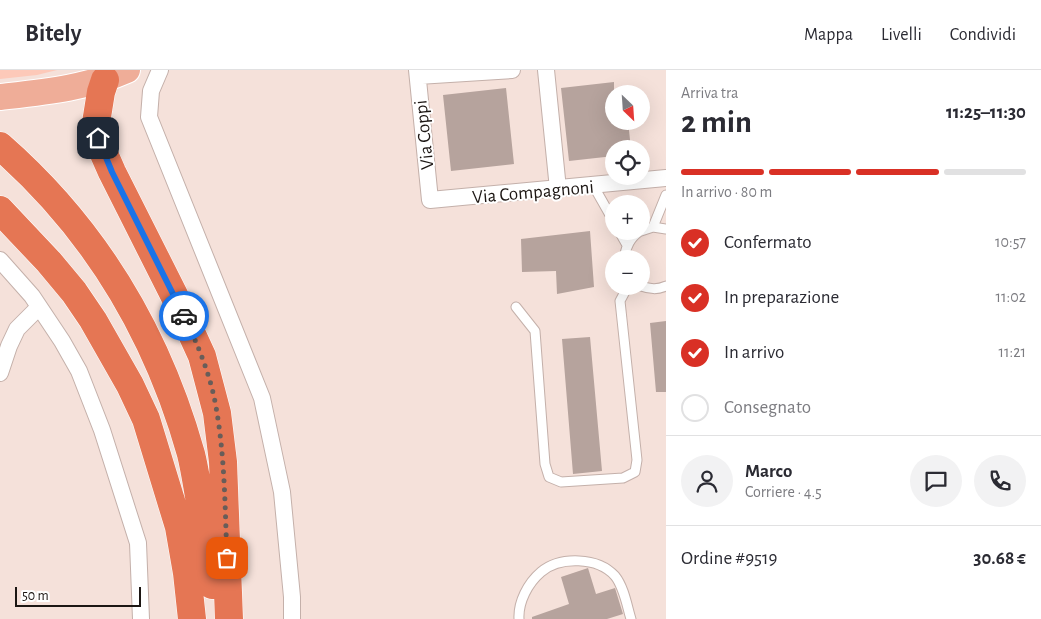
<!DOCTYPE html>
<html lang="it">
<head>
<meta charset="utf-8">
<style>
	:root { --surface:#fff; --page:#f2f2f3; --text:#2b2b33; --muted:#7c7c81; --line:#e1e1e2; --accent:#d93025 }
	body { margin:0; font-family:"Alegreya Sans",sans-serif; background:var(--page); color:var(--text); height:100vh; display:flex; flex-direction:column; font-size:19px; white-space:nowrap }
	* { box-sizing:border-box; margin:0 }
	p { font-size:16px; color:var(--muted) }
	.icon { flex:none; width:28px; height:28px; fill:none; stroke:currentColor; stroke-width:2; stroke-linecap:round; stroke-linejoin:round }
	.map { position:relative; flex:1; overflow:hidden }
	.details { display:flex; flex-direction:column; background:var(--surface); width:375px }
	.details>* { flex:none }
	.needle { width:32px; rotate:155deg }
	.buttons { position:absolute; left:605px; top:15px; display:grid; gap:10px }
	.buttons a { display:grid; place-items:center; width:45px; height:45px; border-radius:50%; background:var(--surface); box-shadow:0 5px 20px #0002; font-size:25px }
	.scale { position:absolute; left:15px; bottom:12px; width:126px; box-sizing:border-box; padding-left:5px; border:2px solid #1c1613; border-top:0; font-size:14px; line-height:18px; white-space:nowrap; color:#1c1613; -webkit-text-stroke:4px #fff; paint-order:stroke }
	.pin { position:absolute; display:grid; place-items:center; width:42px; height:42px; color:#fff; margin:-21px; border-radius:10px; box-shadow:0 2px 8px #0006 }
	.courier { position:absolute; display:grid; place-items:center; width:50px; height:50px; margin:-25px; border:4px solid #1a73e8; border-radius:50%; background:#fff; color:#222; box-shadow:0 1px 6px #0007 }
	.overview em { font-style:normal; font-weight:600 }
	.overview div { display:flex; flex-direction:column-reverse }
	.overview { display:flex; align-items:center; justify-content:space-between; height:85px; padding:0 15px }
	h1 { font-size:32px; font-weight:600; line-height:38px }
	.bar { display:grid; grid-template-columns:repeat(4,1fr); gap:8px 5px; align-content:center; height:60px; padding:0 15px }
	.bar i { height:6px; border-radius:4px; background:var(--line) }
	.bar .active { background:var(--accent) }
	.bar p { grid-column:span 4 }
	.line { display:flex; align-items:center; gap:12px; padding:0 15px; border-top:1px solid var(--line) }
	.line div { flex:1 }
	.round { display:grid; place-items:center; flex:none; width:52px; height:52px; border-radius:26px; background:var(--page) }
	ol { padding:0 15px; list-style:none }
	li { display:flex; align-items:center; gap:15px; height:55px }
	li p { margin-inline-start:auto }
	li .icon { padding:5px; border-radius:50%; background:var(--accent); color:#fff; stroke-width:4 }
	li:last-child { color:var(--muted) }
	li i { width:28px; height:28px; border:2px solid var(--line); border-radius:50% }
	header { display:flex; align-items:center; gap:30px; box-sizing:border-box; height:70px; padding:0 25px; background:var(--surface); border-bottom:1px solid var(--line) }
	header strong { font-size:24px }
	nav { display:flex; gap:28px; margin-inline-start:auto; font-size:18px }
	main { display:flex; flex:1; min-height:0 }
	.map>svg:first-child { display:block }
	.green { fill:#fdc9b9 }
	.building { fill:#b6a39d }
	.lines { fill:none; stroke-linecap:round; stroke-linejoin:round }
	.lane-casing { stroke:#c4b0aa; stroke-width:11 }
	.street-casing { stroke:#c4b0aa; stroke-width:18 }
	.primary-casing { stroke:#fff; stroke-width:28 }
	.highway-casing { stroke:#fff; stroke-width:29 }
	.lane { stroke:#fff; stroke-width:9 }
	.street { stroke:#fff; stroke-width:16 }
	.primary { stroke:#efad98; stroke-width:26 }
	.highway { stroke:#e57654; stroke-width:28 }
	.done { stroke:#685d59; stroke-width:5; stroke-dasharray:0 9 }
	.route { stroke:#1a73e8; stroke-width:6 }
	.labels { text-anchor:middle; stroke-width:4; stroke-linejoin:round; paint-order:stroke }
	.street-label { font-size:19px; fill:#1c1613; stroke:#fff }
</style>
</head>
<body>
<header>
<strong>Bitely</strong>
<nav><a>Mappa</a><a>Livelli</a><a>Condividi</a></nav>
</header>
<main>
<div class="map">
<svg width="666" height="549" viewBox="0 0 666 549">
	<rect width="100%" height="100%" fill="#f5e1da"/>
	<!-- green -->
	<path class="green" d="M 0,0 L 57,0 L 37,5 L 0,9 Z"/>
	<!-- building -->
	<path class="building" d="M 614,12 L 614,51 L 628,51 L 631,79 L 614,79 L 614,86 L 569,91 L 561,18 Z
		M 506,18 L 514,94 L 451,101 L 443,25 Z
		M 590,161 L 594,217 L 557,224 L 556,201 L 522,202 L 521,169 Z
		M 666,251 L 666,322 L 656,322 L 650,253 Z
		M 590,267 L 602,401 L 573,404 L 562,269 Z
		M 588,498 L 596,524 L 615,518 L 623,544 L 607,549 L 532,549 L 532,547 L 569,534 L 561,507 Z"/>
	<g class="lines">
		<defs>
			<path id="lane" d="M 593,115 L 614,152
				M 653,157 L 666,125
				M 619,161 L 627,175
				M 641,161 L 653,157 L 666,159
				M 624,189 C 626,176 630,168 640,161
				M 641,216 C 650,219 657,220 666,216
				M 516,237 L 535,261 L 545,394 L 549,407 L 561,412 L 623,408 L 635,402 L 637,390 L 620,231 L 628,216
				M 519,549 C 518,532 528,513 541,502 C 560,486 598,487 615,506 C 624,517 627,536 631,549"/>
			<path id="street" d="M 160,0 L 151,21 L 149,47 L 262,328 L 282,422 L 292,527 L 292,549
				M 417,0 L 430,130 L 666,108
				M 546,0 L 558,119
				M 418,6 L 512,0
				M 0,190 L 32,226 L 62,271 L 79,301 L 102,360 L 138,473 L 141,549
				M 0,303 L 9,276 L 17,259 L 39,237"/>
			<path id="primary" d="M 0,27 C 44,22 87,18 127,0"/>
			<path id="highway" d="M 105,10 L 101,22 L 96,53 L 97,68 L 112,102 L 174,225 L 202,286 L 217,343 L 223,392 L 229,549
				M 0,76 C 95,159 157,263 191,384 C 195,400 197,416 200,432 C 205,460 210,488 212,515
				M 0,140 L 49,192 L 74,222 L 93,250 L 130,315 L 146,349 L 179,457 L 187,503 L 192,549"/>
		</defs>
		<!-- lane casing -->
		<use href="#lane" class="lane-casing"/>
		<!-- street casing -->
		<use href="#street" class="street-casing"/>
		<!-- primary casing -->
		<use href="#primary" class="primary-casing"/>
		<!-- highway casing -->
		<use href="#highway" class="highway-casing"/>
		<!-- lane -->
		<use href="#lane" class="lane"/>
		<!-- street -->
		<use href="#street" class="street"/>
		<!-- primary -->
		<use href="#primary" class="primary"/>
		<!-- highway -->
		<use href="#highway" class="highway"/>
	</g>
	<g class="lines">
		<!-- done -->
		<path class="done" d="M 184,246 C 199,277 212,309 217,343 C 225,391 225,440 227,488"/>
		<!-- route -->
		<path class="route" d="M 98,68 L 112,102 L 184,246"/>
	</g>
	<g class="labels">
		<!-- street labels -->
		<g class="street-label">
			<text transform="translate(423 65) rotate(-96)" y="7">Via Coppi</text>
			<text transform="translate(533 121) rotate(-5)" y="7">Via Compagnoni</text>
		</g>
	</g>
</svg>
<div class="buttons">
<a><svg class="needle" viewBox="-14 -14 28 28"><path d="M0-13l5 13h-10z" fill="#e53935"/><path d="M0 13l5-13h-10z" fill="#7c7c81"/></svg></a>
<a><svg class="icon" aria-label="locate" viewBox="0 0 24 24"><circle cx="12" cy="12" r="6"/><path d="M12 2v4M12 18v4M2 12h4M18 12h4"/></svg></a>
<a>+</a>
<a>−</a>
</div>
<div class="scale">50 m</div>
<div class="pin" style="left:227px;top:488px;background:#ea580c"><svg class="icon" aria-label="bag" viewBox="0 0 24 24"><path d="M5 8h14l-1 12H6zM9 8a3 3 0 0 1 6 0"/></svg></div>
<div class="pin" style="left:98px;top:68px;background:#1f2937"><svg class="icon" aria-label="home" viewBox="0 0 24 24"><path d="M3 11l9-7 9 7M6 9v11h12V9"/></svg></div>
<div class="courier" style="left:184px;top:246px"><svg class="icon" aria-label="car" viewBox="0 0 24 24"><path d="M5 17H2v-5l4-1 3-4h7l3 4 3 1v5h-3M9 17h6M6 11h13"/><circle cx="7" cy="17" r="2"/><circle cx="17" cy="17" r="2"/></svg></div>
</div>
<section class="details">
<div class="overview"><div><h1>2 min</h1><p>Arriva tra</p></div><em>11:25–11:30</em></div>
<div class="bar"><i class="active"></i><i class="active"></i><i class="active"></i><i></i><p>In arrivo · 80 m</p></div>
<ol>
<li><svg class="icon" aria-label="check" viewBox="0 0 24 24"><path d="M5 12l5 5 9-10"/></svg>Confermato<p>10:57</p></li>
<li><svg class="icon" aria-label="check" viewBox="0 0 24 24"><path d="M5 12l5 5 9-10"/></svg>In preparazione<p>11:02</p></li>
<li><svg class="icon" aria-label="check" viewBox="0 0 24 24"><path d="M5 12l5 5 9-10"/></svg>In arrivo<p>11:21</p></li>
<li><i></i>Consegnato</li>
</ol>
<div class="line" style="height:90px"><a class="round"><svg class="icon" aria-label="person" viewBox="0 0 24 24"><circle cx="12" cy="8" r="4"/><path d="M4 21q1-7 8-7t8 7"/></svg></a><div><b>Marco</b><p>Corriere · 4.5</p></div><a class="round"><svg class="icon" aria-label="chat" viewBox="0 0 24 24"><path d="M4 5h16v11H9l-5 4z"/></svg></a><a class="round"><svg class="icon" aria-label="phone" viewBox="0 0 24 24"><path d="M5 4h4l2 5-3 2q2 4 5 5l2-3 5 2v4C11 20 4 13 5 4z"/></svg></a></div>
<div class="line" style="height:65px"><div>Ordine #9519</div><b>30.68 €</b></div>
</section>
</main>
</body>
</html>
